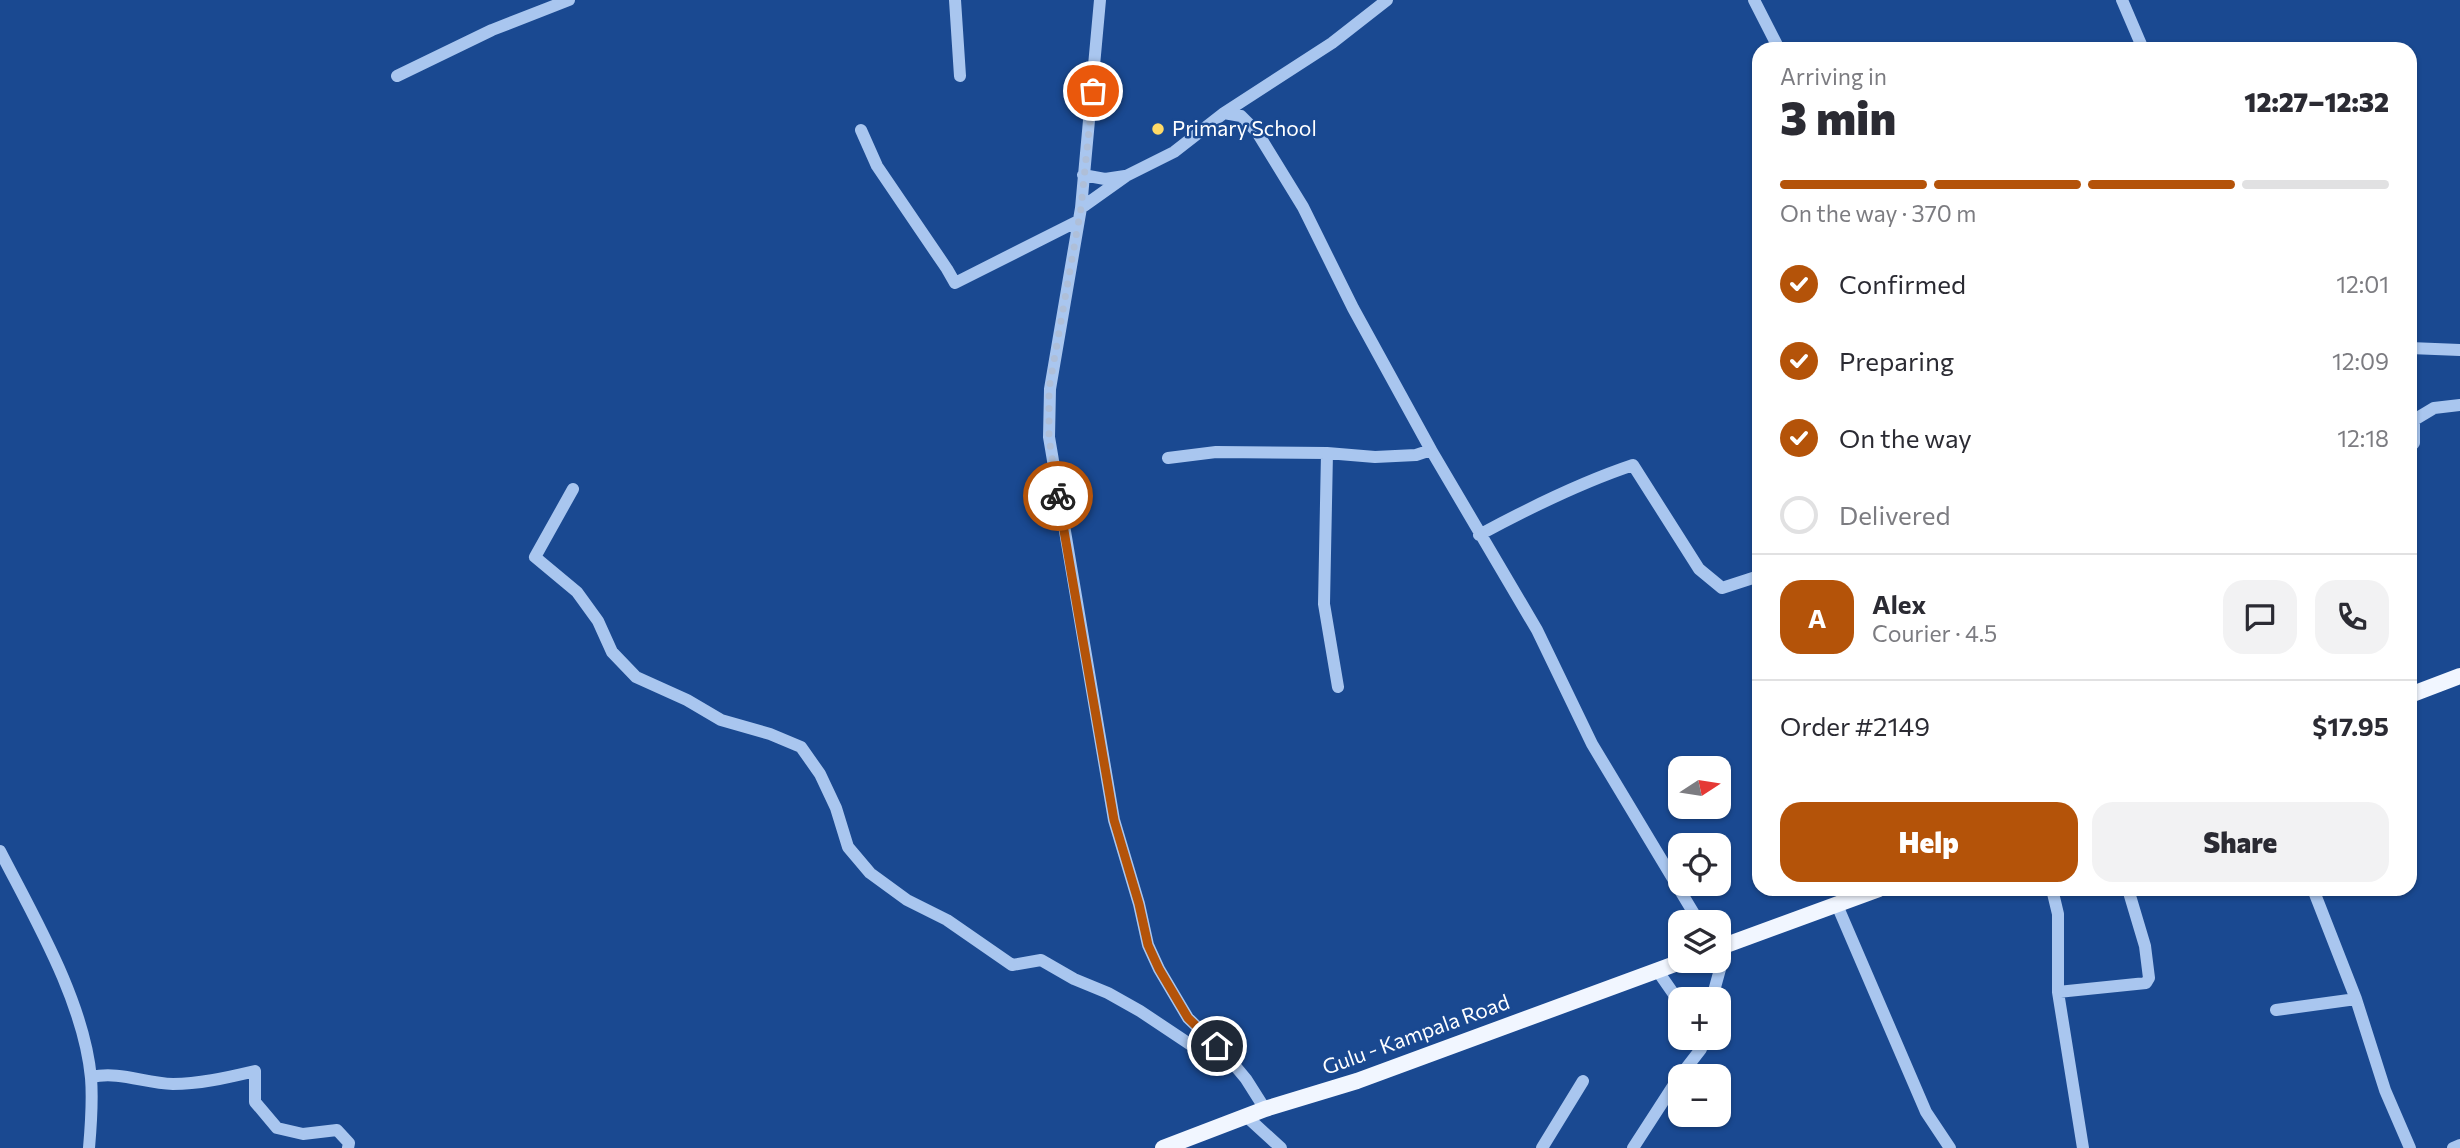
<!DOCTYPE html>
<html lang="en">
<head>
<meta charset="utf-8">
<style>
	:root { --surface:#fff; --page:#f2f2f3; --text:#2b2b33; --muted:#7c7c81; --line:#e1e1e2; --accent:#b45309 }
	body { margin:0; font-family:Commissioner,sans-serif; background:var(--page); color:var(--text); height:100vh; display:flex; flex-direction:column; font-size:26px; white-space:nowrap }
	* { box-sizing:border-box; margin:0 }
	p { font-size:23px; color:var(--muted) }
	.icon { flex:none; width:38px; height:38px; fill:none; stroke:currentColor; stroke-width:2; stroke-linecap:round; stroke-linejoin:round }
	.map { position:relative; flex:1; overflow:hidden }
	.sheet { position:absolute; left:1752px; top:42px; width:665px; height:854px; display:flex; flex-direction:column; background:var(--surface); border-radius:21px; box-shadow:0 2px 5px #0004 }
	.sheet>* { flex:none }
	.needle { width:46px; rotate:78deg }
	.tools { position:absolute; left:1668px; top:756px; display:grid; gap:14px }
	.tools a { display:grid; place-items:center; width:63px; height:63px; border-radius:14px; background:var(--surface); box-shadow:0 2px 5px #0004; font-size:35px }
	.pin { position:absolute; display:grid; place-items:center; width:60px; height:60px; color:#fff; margin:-30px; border:4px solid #fff; border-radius:50%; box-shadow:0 2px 7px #0007 }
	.courier { position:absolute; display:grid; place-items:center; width:70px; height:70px; margin:-35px; border:5px solid #b45309; border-radius:50%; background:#fff; color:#222; box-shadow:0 2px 9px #0007 }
	.head em { font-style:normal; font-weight:800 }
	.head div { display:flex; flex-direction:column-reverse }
	.head { display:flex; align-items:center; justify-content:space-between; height:119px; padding:0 28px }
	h1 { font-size:46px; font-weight:800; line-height:52px }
	.bar { display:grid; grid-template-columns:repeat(4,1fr); gap:10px 7px; align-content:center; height:84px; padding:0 28px }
	.bar i { height:9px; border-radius:5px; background:var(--line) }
	.bar .active { background:var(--accent) }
	.bar p { grid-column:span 4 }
	.line { display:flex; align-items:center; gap:18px; padding:0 28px; border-top:2px solid var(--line) }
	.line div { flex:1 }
	.round { display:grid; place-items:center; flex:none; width:74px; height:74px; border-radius:21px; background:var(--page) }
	ol { padding:0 28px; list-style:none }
	li { display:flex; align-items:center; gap:21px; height:77px }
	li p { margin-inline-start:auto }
	li .icon { padding:7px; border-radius:50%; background:var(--accent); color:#fff; stroke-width:4 }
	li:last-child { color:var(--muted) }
	li i { width:38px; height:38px; border:4px solid var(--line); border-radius:50% }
	.cta { display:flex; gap:14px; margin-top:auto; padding:14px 28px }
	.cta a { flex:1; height:80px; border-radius:21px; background:var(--accent); color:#fff; font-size:28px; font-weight:800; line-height:80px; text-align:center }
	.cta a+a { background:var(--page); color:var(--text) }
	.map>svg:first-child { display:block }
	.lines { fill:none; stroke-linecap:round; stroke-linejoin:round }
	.minor { stroke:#a9c6ef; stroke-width:12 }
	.major { stroke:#f1f6ff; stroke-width:16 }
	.done { stroke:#afbfd8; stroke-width:7; stroke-dasharray:0 12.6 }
	.route { stroke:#b45309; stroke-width:9 }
	.poi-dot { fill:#ffda67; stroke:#1a4991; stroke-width:2.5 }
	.labels { text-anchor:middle; stroke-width:5; stroke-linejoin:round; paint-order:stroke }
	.poi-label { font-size:21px; fill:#fff; stroke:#1a4991; text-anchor:start }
	.street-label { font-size:21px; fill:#fff; stroke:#1a4991 }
</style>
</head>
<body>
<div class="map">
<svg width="2460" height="1148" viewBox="0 0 2460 1148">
	<rect width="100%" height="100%" fill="#1a4991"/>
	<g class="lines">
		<!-- minor -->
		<path class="minor" d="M 955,0 L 960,76
			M 1100,0 L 1081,208 L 1050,389 L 1049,437 L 1114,820 L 1139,904 L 1148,945 L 1159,969 L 1188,1018 L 1226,1055 L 1246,1079 L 1265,1109
			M 1754,0 L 1779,49
			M 2122,0 L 2143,49
			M 397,76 L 492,30 L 569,0
			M 1224,113 L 1332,43 L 1387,0
			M 861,130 L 877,166 L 947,269 L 955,283 L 1078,221
			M 1083,175 L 1105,179 L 1125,176
			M 1081,208 L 1126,176 L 1174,152 L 1224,113 L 1241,116 L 1257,132 L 1303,207 L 1353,308 L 1431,450 L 1416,455 L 1375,457 L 1327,453 L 1216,452 L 1168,458
			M 2410,348 L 2460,350
			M 2410,447 L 2414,443 L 2414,420 L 2434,408 L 2460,405
			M 1431,450 L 1537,630 L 1592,744 L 1699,922
			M 1327,453 L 1324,604 L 1338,687
			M 573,489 L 535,557 L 577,592 L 598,621 L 612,652 L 636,677 L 687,700 L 721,720 L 770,734 L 801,747 L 820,774 L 836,808 L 848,847 L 870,873 L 907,900 L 947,920 L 1012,965 L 1041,960 L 1074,979 L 1108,993 L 1140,1011 L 1191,1045 L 1217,1046
			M 1479,535 C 1529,508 1579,483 1633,465 L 1699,569 L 1722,588 L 1759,576
			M 0,851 C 35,919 84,1002 91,1078 C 93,1102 91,1125 89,1148
			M 2052,889 L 2058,914 L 2058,992 L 2083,1148
			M 2313,889 L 2356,999 L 2385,1090 L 2410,1148
			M 1837,905 L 1926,1112 L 1950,1148
			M 1657,970 L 1673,993 L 1685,999
			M 2058,992 L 2146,983 L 2149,978 L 2145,946 L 2128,889
			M 1709,999 L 1714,991 L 1722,962 L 1718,955
			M 2276,1010 L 2356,999
			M 91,1077 C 120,1071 144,1083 173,1084 C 201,1084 229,1077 255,1071 L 255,1102 L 277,1128 L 303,1134 L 337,1130 L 349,1143 L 348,1148
			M 1246,1116 L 1281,1148
			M 1542,1148 L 1583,1081
			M 1633,1148 L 1677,1080 L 1701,1049 L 1704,1038
			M 2453,1148 L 2460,1145"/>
		<!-- major -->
		<path class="major" d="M 2410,695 L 2460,676
			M 1718,948 L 1879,889
			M 1163,1148 L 1265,1109 L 1357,1081 L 1683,961"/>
	</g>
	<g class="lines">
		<!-- done -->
		<path class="done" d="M 1058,496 L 1049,438 L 1049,389 L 1081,208 L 1093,91"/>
		<!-- route -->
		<path class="route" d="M 1058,496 L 1114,820 L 1139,904 L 1148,945 L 1159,969 L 1188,1018 L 1217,1046"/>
	</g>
	<!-- markers -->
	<circle class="poi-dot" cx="1158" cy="129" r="7"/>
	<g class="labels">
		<!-- poi labels -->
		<g class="poi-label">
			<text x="1172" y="136">Primary School</text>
		</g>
		<!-- street labels -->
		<g class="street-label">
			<text transform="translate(1416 1035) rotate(-20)" y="7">Gulu - Kampala Road</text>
		</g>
	</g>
</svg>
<div class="tools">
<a><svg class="needle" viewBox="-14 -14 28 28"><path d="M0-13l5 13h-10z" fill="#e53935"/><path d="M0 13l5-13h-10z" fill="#7c7c81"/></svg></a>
<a><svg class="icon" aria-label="locate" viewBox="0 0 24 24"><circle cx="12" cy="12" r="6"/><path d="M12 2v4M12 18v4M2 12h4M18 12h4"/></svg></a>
<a><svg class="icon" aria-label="layers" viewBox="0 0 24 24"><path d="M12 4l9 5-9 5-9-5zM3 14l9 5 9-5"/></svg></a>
<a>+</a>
<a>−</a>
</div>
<div class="pin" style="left:1093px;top:91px;background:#ea580c"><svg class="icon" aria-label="bag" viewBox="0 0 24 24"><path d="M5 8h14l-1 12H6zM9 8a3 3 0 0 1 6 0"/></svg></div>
<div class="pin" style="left:1217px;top:1046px;background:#1f2937"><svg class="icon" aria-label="home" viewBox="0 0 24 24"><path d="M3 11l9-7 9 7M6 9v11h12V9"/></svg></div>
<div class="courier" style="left:1058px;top:496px"><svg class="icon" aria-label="bike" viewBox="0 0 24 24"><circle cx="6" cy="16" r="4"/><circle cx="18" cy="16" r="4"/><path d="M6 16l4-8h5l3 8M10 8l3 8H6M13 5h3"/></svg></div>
<section class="sheet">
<div class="head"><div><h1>3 min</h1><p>Arriving in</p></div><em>12:27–12:32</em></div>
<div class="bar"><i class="active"></i><i class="active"></i><i class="active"></i><i></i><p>On the way · 370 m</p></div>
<ol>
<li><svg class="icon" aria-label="check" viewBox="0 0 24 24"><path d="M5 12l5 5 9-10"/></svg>Confirmed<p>12:01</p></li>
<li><svg class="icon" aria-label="check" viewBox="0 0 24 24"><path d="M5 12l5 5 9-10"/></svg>Preparing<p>12:09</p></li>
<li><svg class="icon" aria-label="check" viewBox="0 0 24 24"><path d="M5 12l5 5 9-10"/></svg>On the way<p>12:18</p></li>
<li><i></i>Delivered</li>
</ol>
<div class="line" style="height:126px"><b class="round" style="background:var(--accent);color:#fff">A</b><div><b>Alex</b><p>Courier · 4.5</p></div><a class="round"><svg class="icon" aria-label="chat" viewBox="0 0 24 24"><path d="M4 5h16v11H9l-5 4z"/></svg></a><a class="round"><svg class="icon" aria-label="phone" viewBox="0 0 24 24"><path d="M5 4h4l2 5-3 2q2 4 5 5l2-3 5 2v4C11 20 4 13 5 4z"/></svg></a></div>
<div class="line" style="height:91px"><div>Order #2149</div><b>$17.95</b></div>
<div class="cta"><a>Help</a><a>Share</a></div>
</section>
</div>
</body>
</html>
